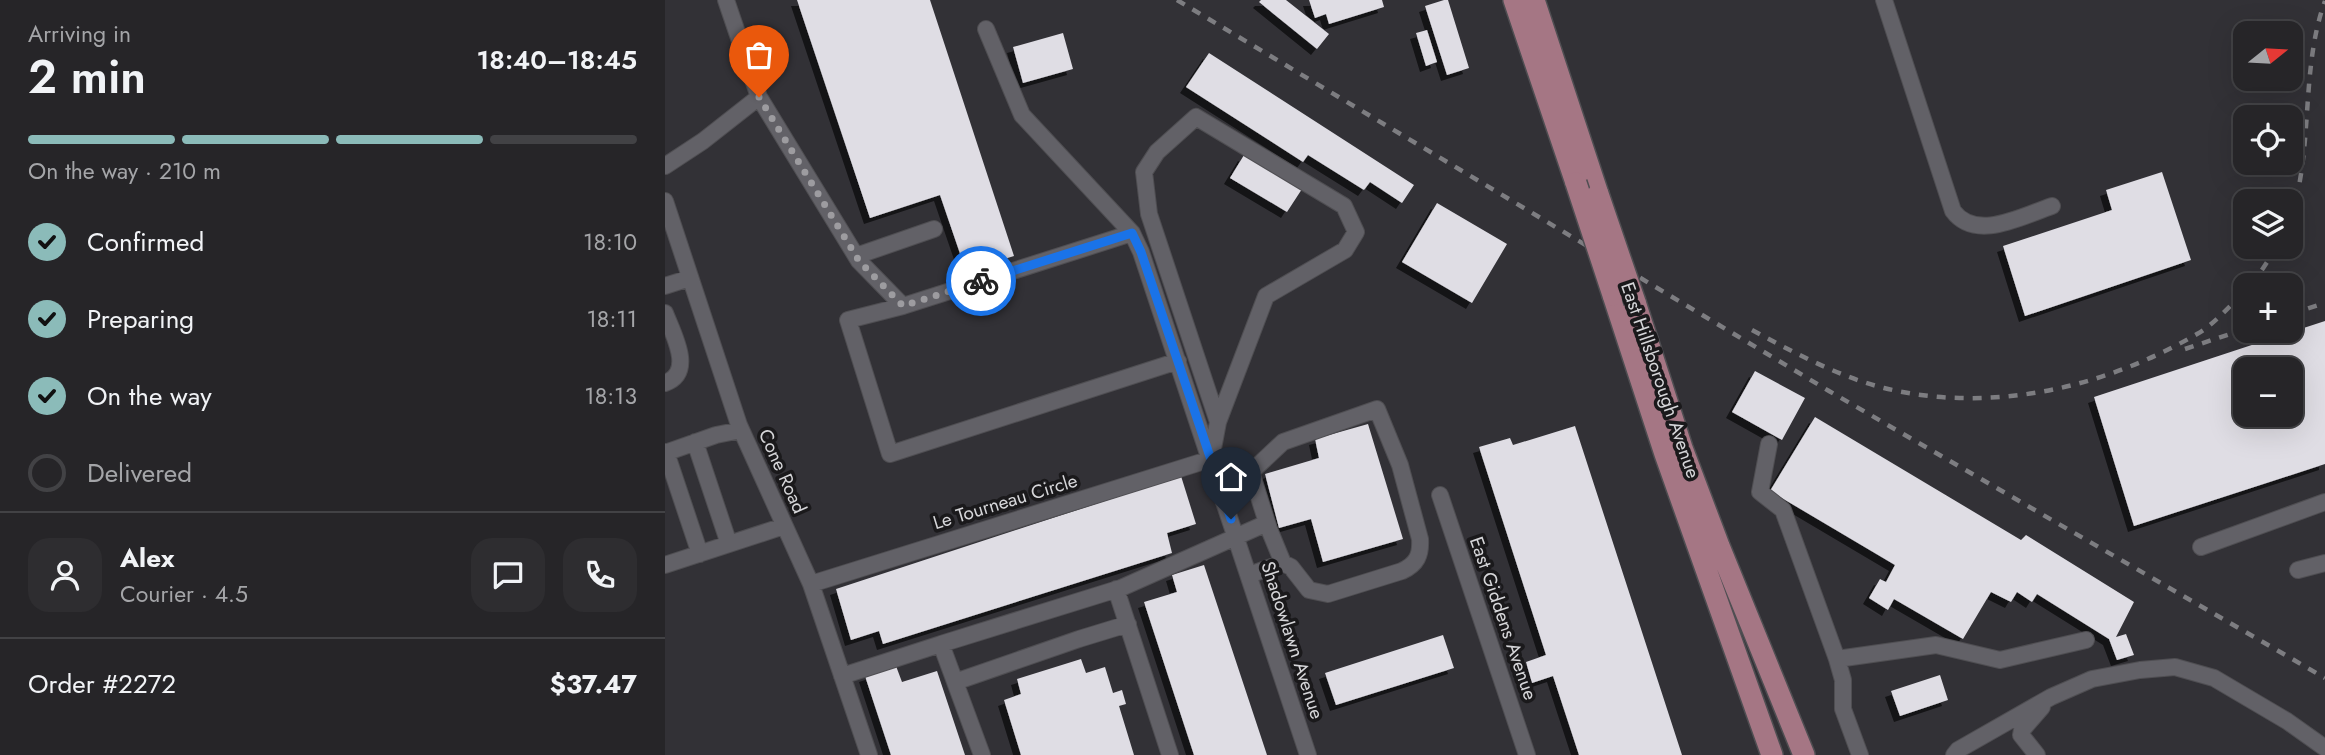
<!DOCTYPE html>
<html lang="en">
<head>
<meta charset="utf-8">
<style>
	:root { --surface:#262528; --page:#2e2d30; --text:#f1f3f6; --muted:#a4a5a8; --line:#424245; --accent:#8bbbb9 }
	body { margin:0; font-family:Jost,sans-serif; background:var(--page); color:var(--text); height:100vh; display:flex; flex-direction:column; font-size:26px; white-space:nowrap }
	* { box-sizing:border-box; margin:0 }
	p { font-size:23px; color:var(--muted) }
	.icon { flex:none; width:38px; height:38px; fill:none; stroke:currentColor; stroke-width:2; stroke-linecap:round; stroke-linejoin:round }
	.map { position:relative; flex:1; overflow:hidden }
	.drawer { display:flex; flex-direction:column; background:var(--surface); width:665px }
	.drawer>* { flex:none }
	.needle { width:46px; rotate:72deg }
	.controls { position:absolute; left:1568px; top:21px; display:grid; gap:14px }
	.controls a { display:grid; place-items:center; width:70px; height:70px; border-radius:14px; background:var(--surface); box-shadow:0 7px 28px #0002,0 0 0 2px var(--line); font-size:35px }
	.pin { position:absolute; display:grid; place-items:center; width:60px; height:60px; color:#fff; margin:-72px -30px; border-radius:50% 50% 50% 0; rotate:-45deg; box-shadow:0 0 7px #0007 }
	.pin .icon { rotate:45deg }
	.courier { position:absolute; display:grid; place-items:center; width:70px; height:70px; margin:-35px; border:5px solid #1a73e8; border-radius:50%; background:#fff; color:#222; box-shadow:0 2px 9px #0007 }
	.overview em { font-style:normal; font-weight:600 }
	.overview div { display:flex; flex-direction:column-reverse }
	.overview { display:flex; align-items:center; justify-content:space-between; height:119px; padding:0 28px }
	h1 { font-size:46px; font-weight:600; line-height:52px }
	.bar { display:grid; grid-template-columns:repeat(4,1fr); gap:10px 7px; align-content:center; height:84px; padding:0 28px }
	.bar i { height:9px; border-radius:5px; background:var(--line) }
	.bar .active { background:var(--accent) }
	.bar p { grid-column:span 4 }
	.line { display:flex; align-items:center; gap:18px; padding:0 28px; border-top:2px solid var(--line) }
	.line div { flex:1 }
	.round { display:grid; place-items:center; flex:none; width:74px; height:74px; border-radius:21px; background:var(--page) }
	ol { padding:0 28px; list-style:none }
	li { display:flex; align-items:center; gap:21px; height:77px }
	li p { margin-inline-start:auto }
	li .icon { padding:7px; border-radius:50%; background:var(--accent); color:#111; stroke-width:4 }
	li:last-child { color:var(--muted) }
	li i { width:38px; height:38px; border:4px solid var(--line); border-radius:50% }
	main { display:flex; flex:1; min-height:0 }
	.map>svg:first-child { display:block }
	.building { fill:#dfdde4; fill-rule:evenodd; filter:url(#shadow) }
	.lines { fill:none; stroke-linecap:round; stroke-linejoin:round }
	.minor-casing { stroke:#4f4e52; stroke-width:18 }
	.major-casing { stroke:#4f4e52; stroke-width:24 }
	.minor { stroke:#626167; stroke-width:16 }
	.major { stroke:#a57684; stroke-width:21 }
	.rail { stroke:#7d7d81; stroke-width:4.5; stroke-dasharray:9 9; stroke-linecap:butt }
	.major-bridge-casing { stroke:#4f4e52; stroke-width:24; stroke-linecap:butt }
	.major-bridge { stroke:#a57684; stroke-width:21 }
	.done { stroke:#9d9ca0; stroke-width:7; stroke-dasharray:0 12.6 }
	.route { stroke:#1a73e8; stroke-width:9 }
	.labels { text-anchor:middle; stroke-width:7; stroke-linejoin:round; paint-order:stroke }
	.street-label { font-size:19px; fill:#d6d6d9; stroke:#1a191b }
</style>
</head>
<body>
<main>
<section class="drawer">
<div class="overview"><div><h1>2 min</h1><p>Arriving in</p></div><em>18:40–18:45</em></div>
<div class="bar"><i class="active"></i><i class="active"></i><i class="active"></i><i></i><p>On the way · 210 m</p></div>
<ol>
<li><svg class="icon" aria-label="check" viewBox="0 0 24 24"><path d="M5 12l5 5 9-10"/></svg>Confirmed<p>18:10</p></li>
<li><svg class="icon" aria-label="check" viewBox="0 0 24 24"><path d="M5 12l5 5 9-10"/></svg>Preparing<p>18:11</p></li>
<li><svg class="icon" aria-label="check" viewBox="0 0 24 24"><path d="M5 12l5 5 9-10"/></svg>On the way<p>18:13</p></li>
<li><i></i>Delivered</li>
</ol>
<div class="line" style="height:126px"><a class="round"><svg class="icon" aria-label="person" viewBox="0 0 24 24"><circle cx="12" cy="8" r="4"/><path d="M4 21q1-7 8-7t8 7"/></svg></a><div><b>Alex</b><p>Courier · 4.5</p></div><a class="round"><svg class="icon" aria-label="chat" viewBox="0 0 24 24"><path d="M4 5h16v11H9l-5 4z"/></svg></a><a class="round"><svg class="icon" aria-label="phone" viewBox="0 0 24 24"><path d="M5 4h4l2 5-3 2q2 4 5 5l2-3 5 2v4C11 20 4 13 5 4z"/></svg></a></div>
<div class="line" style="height:91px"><div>Order #2272</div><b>$37.47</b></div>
</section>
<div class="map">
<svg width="1660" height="755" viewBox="0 0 1660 755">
	<defs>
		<filter id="shadow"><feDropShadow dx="-6" dy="6" stdDeviation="0" flood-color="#0009"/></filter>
	</defs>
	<rect width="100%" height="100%" fill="#323136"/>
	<!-- building -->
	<path class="building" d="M 132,0 L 265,0 L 349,256 L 301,271 L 275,195 L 205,218 Z
		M 596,0 L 621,0 L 664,34 L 652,49 L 594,2 Z
		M 644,0 L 717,0 L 719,7 L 664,24 L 661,14 L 650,18 Z
		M 779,0 L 783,0 L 804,68 L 782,75 L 760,6 Z
		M 762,30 L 772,62 L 761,66 L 751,33 Z
		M 398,33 L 408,69 L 358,83 L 348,47 Z
		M 544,53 L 749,185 L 737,203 L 705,182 L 699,190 L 643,155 L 638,162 L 521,87 Z
		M 579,155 L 637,189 L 622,212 L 565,178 Z
		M 1497,172 L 1526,260 L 1360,316 L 1338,246 L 1447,210 L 1441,190 Z
		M 772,203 L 842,244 L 807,303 L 737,262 Z
		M 1660,321 L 1660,464 L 1469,526 L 1429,397 ZM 1580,369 L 1626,369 L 1626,415 L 1580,415 Z
		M 1090,371 L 1140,398 L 1117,440 L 1067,412 Z
		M 1150,417 L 1356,540 L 1361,535 L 1469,602 L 1451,637 L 1461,634 L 1469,655 L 1452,660 L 1444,639 L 1372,594 L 1367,602 L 1352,592 L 1346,602 L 1326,592 L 1298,639 L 1229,599 L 1223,610 L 1204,598 L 1215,579 L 1221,582 L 1230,565 L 1105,491 Z
		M 703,424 L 738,539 L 658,562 L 646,519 L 614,528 L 600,474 L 654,458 L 650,439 Z
		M 910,426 L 1017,755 L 914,755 L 888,676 L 867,683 L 861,662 L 881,655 L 814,447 L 845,438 L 848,445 Z
		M 516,476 L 531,524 L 502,533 L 507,553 L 218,644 L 214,631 L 186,640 L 171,589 Z
		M 539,565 L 602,755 L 529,755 L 479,602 L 512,592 L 507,575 Z
		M 778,635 L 789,668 L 671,705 L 660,673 Z
		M 416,659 L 421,673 L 440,667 L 448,693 L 457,690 L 461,704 L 454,706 L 469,755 L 356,755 L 339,700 L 356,694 L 352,679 Z
		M 231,666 L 237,682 L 272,671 L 300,755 L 226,755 L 200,676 Z
		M 1275,675 L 1283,700 L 1235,716 L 1226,691 Z"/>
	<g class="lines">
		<defs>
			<path id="minor" d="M 61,0 L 94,97
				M 1219,0 L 1288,211 C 1311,242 1357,216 1387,206
				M 321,29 L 357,115 L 467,233 L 476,252 L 643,755
				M 0,166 L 38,141 L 94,97 L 194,261 L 238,306
				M 0,201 L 74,425 L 146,584 L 204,755
				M 467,233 L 238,306 L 183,320 L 225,454 L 513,361
				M 191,256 L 269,229
				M 0,286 L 25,278
				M 0,313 C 8,334 30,372 0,383
				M 30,442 L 64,544
				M 1104,444 L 1095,492 L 1118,510 L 1172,659 L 1178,680 L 1178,709 L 1195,755
				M 1,452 L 35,554
				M 0,453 L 51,435 L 76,430
				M 546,459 L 553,422 L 601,296 L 680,250 L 691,232 L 679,206 L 531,117 L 492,152 L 479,172 L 484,214 L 553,422
				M 586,472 L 618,442 L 712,409 L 735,465 L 755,539 C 756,555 752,564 737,571 L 663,594 L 644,590 L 626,567 L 618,563
				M 554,483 L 586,472 L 604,529 L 618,563 L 584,575
				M 775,495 L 862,755
				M 1536,547 L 1660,502
				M 0,565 L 119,526
				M 1633,570 L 1660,563
				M 146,584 L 546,459
				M 451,589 L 505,755
				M 1172,659 L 1271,645 L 1335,660 L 1421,640
				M 177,676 L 276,644
				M 290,682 L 414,639 L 463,624
				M 317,755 L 276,644 L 456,588 L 602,523
				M 1289,755 L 1293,750 L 1386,697 L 1427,679 L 1475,670 L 1510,667 L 1549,678 L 1622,721 L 1660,748
				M 1372,755 L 1356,735 L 1357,730 L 1377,707"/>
			<path id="major" d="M 849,0 L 911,183
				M 869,0 L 933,194
				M 948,295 L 1000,454 L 1107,755
				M 970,302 L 1017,448 L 1054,546 L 1139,755"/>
		</defs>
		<!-- minor casing -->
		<use href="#minor" class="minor-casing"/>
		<!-- major casing -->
		<use href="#major" class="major-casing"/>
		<!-- minor -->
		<use href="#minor" class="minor"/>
		<!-- major -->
		<use href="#major" class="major"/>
		<!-- rail -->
		<path class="rail" d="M 512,0 L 1164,391 L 1660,678
			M 1626,217 C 1649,147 1635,70 1660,1
			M 1587,285 L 1612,247
			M 1626,314 L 1660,303
			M 1087,330 C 1130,353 1172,376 1219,388 C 1325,414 1439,388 1532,334 C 1550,324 1565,305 1580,292
			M 1520,349 L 1580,329"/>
		<defs>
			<path id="major-bridge" d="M 911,183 L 948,295
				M 933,194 L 970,302"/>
		</defs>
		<!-- major-bridge casing -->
		<use href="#major-bridge" class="major-bridge-casing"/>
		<!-- major-bridge -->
		<use href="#major-bridge" class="major-bridge"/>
	</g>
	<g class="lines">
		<!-- done -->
		<path class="done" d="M 94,97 L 194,261 L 238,306 L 316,281"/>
		<!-- route -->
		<path class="route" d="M 316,281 L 467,233 L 476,252 L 566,519"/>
	</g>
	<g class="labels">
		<!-- street labels -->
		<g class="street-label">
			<text transform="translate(996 380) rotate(71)" y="7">East Hillsborough Avenue</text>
			<text transform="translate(118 471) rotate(66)" y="7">Cone Road</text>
			<text transform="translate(340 501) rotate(-17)" y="7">Le Tourneau Circle</text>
			<text transform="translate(839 618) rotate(71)" y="7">East Giddens Avenue</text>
			<text transform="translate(628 640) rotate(72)" y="7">Shadowlawn Avenue</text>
		</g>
	</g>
</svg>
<div class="controls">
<a><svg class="needle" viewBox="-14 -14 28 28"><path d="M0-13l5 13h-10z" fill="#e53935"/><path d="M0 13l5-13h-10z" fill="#a4a5a8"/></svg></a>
<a><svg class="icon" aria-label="locate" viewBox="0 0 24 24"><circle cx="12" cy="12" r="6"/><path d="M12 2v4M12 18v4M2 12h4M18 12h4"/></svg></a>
<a><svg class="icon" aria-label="layers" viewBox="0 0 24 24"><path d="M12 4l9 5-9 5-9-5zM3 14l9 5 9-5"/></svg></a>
<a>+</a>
<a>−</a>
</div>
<div class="pin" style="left:94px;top:97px;background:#ea580c"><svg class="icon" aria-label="bag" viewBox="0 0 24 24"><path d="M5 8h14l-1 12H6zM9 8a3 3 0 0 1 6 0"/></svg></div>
<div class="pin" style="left:566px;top:519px;background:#1f2937"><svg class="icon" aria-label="home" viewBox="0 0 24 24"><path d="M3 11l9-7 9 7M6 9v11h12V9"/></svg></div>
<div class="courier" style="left:316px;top:281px"><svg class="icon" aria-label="bike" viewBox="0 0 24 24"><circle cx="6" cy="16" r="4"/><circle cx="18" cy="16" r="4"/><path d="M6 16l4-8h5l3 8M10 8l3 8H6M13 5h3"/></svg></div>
</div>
</main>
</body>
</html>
